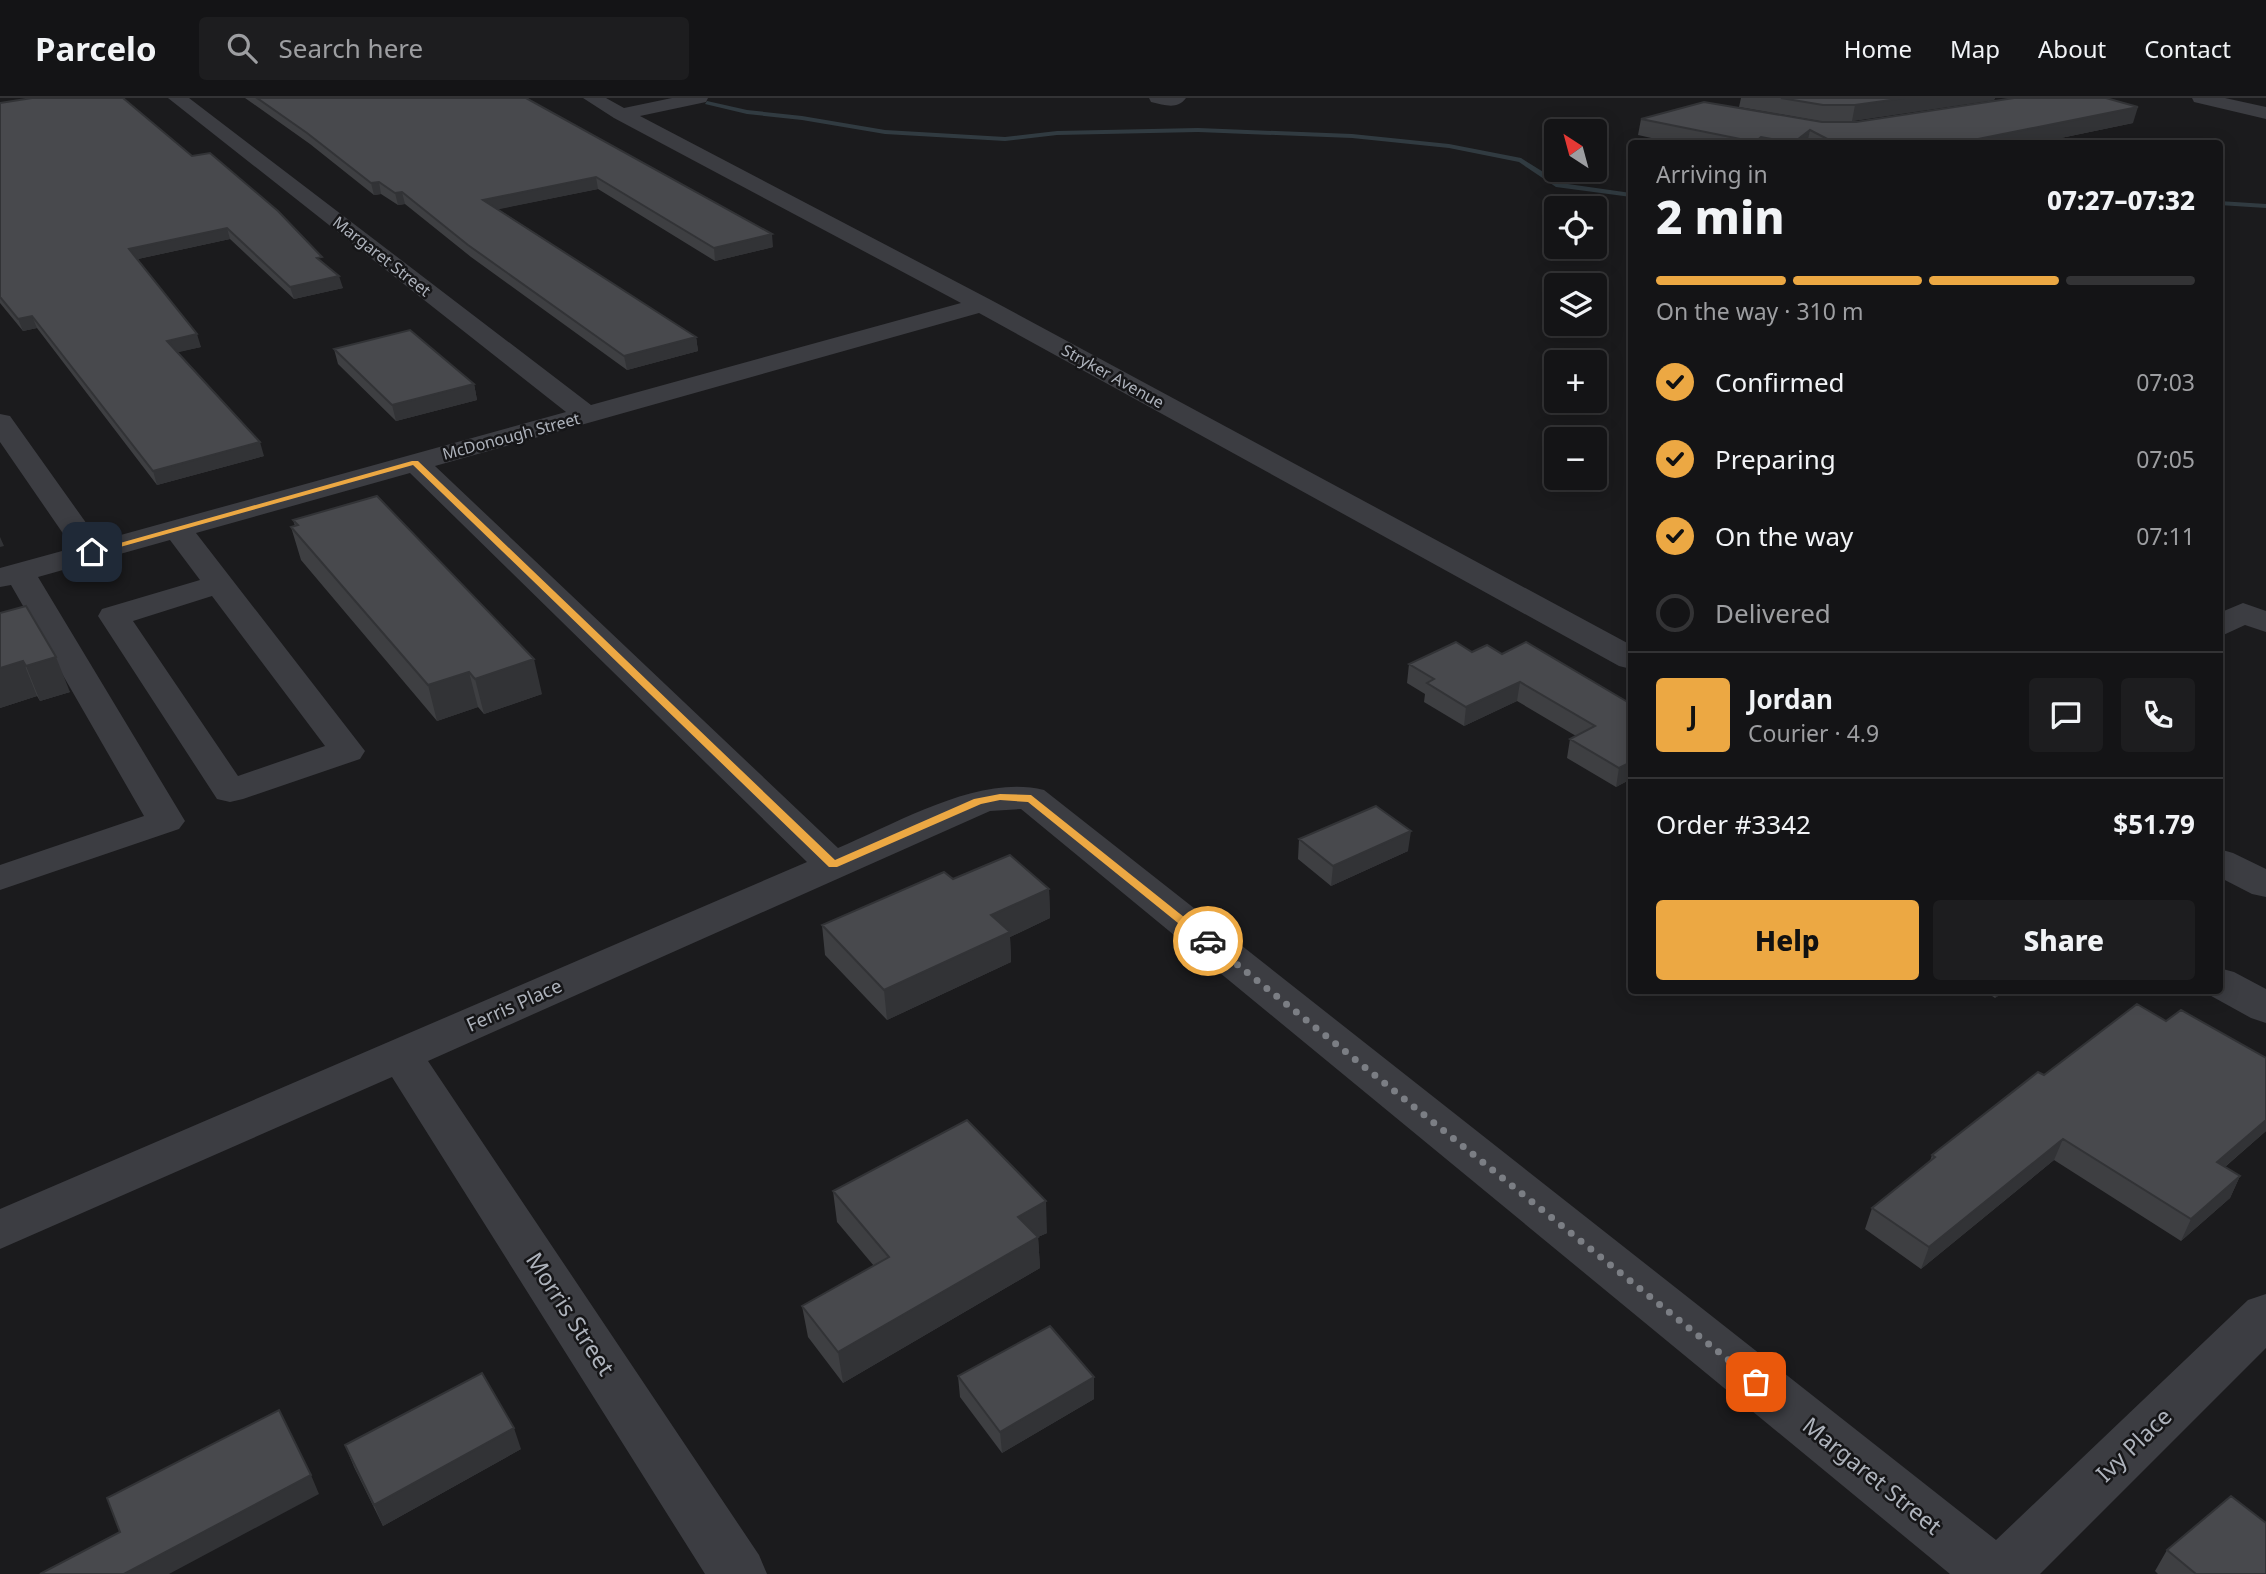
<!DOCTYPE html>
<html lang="en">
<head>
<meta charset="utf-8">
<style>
	:root { --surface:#141416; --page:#1d1d1f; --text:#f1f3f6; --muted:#9d9ea1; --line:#333335; --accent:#eca843 }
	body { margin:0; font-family:"Noto Sans",sans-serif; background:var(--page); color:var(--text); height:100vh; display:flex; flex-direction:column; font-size:26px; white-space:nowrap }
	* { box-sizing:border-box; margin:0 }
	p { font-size:23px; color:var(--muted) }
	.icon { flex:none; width:38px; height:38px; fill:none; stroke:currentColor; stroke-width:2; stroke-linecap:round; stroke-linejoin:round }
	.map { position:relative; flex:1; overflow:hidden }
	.drawer { position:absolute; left:1628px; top:42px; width:595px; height:854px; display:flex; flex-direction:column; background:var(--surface); border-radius:7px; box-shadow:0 4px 18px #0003,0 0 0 2px var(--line) }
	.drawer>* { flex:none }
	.needle { width:46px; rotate:324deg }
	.fabs { position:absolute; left:1544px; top:21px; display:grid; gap:14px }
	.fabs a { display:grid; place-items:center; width:63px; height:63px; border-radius:7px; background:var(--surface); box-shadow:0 4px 18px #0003,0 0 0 2px var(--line); font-size:35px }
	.pin { position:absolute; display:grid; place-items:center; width:60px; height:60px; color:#fff; margin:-30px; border-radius:14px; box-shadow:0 4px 10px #0006 }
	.courier { position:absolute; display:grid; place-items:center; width:70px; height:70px; margin:-35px; border:5px solid #eca843; border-radius:50%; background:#fff; color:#222; box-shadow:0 2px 9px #0007 }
	.headline em { font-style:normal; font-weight:800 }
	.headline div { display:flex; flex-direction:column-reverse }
	.headline { display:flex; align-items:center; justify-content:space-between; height:119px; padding:0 28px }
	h1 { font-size:46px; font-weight:800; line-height:52px }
	.bar { display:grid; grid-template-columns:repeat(4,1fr); gap:10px 7px; align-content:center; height:84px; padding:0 28px }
	.bar i { height:9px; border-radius:5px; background:var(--line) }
	.bar .current { background:var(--accent) }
	.bar p { grid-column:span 4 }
	.line { display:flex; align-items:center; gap:18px; padding:0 28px; border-top:2px solid var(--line) }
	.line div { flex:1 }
	.round { display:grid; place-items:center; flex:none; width:74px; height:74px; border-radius:7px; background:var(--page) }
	ol { padding:0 28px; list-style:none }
	li { display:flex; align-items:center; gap:21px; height:77px }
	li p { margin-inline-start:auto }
	li .icon { padding:7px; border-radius:50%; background:var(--accent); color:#111; stroke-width:4 }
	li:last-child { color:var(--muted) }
	li i { width:38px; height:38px; border:4px solid var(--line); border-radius:50% }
	.action { display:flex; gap:14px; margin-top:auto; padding:14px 28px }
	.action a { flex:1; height:80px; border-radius:7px; background:var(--accent); color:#111; font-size:28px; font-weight:800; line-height:80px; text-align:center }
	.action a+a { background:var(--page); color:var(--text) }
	header { display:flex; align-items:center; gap:42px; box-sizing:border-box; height:98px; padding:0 35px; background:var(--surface); border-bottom:2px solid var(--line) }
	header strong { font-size:33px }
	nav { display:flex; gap:38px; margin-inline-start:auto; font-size:24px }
	.search { width:490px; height:63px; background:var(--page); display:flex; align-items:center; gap:18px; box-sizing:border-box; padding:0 24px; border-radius:7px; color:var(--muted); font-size:26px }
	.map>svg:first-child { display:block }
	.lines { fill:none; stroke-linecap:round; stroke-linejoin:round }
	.stream { fill:#313b41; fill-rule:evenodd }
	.minor { fill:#3c3d42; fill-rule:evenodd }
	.wall { fill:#3e3f42 }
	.shaded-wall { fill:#323336 }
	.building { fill:#48494d; stroke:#323336; stroke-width:2 }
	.route { fill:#eca843 }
	.done { stroke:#7b7e84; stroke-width:7; stroke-dasharray:0 12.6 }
	.labels { text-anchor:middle; stroke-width:5; stroke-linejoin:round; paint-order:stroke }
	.far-street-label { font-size:16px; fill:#aeb3bc; stroke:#161618 }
	.street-label { font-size:19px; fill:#aeb3bc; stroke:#161618 }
	.near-street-label { font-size:23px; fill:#aeb3bc; stroke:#161618 }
</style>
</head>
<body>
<header>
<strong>Parcelo</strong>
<div class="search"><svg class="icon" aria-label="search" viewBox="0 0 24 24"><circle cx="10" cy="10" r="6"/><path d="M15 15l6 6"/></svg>Search here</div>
<nav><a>Home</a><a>Map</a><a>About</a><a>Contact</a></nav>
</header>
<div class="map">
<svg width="2266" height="1476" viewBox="0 0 2266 1476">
	<rect width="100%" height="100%" fill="#1b1b1d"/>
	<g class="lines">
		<!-- stream -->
		<path class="stream" d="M 707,3 L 747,12 L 802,18 L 885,32 L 1005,39 L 1057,33 L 1198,30 L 1352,36 L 1449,46 L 1521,60 L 1561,85 L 1631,95 L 1631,99 L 1556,89 L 1519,64 L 1449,50 L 1352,40 L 1198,34 L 1057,37 L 1005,43 L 885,36 L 802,22 L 747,16 L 705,6 Z
			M 2219,103 L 2266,106 L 2266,110 L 2219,107 Z"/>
		<!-- minor -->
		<path class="minor" d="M 168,0 L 189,0 L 591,307 L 961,205 L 614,20 L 583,0 L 606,0 L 624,10 L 672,0 L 708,0 L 706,4 L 640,18 L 991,202 L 1631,547 L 1631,571 L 1619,568 L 979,215 L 435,368 L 838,750 C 898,725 979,676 1044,692 L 1996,1442 L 2248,1202 L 2266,1196 L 2266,1250 L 2040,1476 L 1950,1476 L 1021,711 L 990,713 L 428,963 L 759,1457 L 767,1476 L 705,1476 L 392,979 L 0,1151 L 0,1111 L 807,764 L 410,375 L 196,435 L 365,653 L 360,661 L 243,701 L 230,704 L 217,701 L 98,518 L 102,511 L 200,482 L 170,442 L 38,479 L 185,723 L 179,731 L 0,792 L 0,767 L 144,718 L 11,487 L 0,489 L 0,470 L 73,450 L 0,344 L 0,316 L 10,318 L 99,443 L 566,314 ZM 212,498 L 325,648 L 238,678 L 133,523 Z
			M 1149,0 L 1186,0 C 1177,12 1165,7 1151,4 Z
			M 2192,0 L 2225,0 L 2266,9 L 2266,21 L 2194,4 Z
			M 2243,505 L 2266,513 L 2266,534 L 2245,527 L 2219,539 L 2219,515 Z
			M 2219,751 L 2233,755 L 2266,771 L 2266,799 L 2252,796 L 2219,779 Z
			M 2219,870 L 2234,874 L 2266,891 L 2266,925 L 2251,920 L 2204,894 L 2219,892 Z"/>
	</g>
	<!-- wall -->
	<path class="wall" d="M 245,0 L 526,0 L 773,149 L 715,163 L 598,91 L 498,111 L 696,239 L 698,253 L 627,272 L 471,159 L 405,106 L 398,107 L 381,96 L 374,97 L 310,46 Z
		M 1741,0 L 1995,0 L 1994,2 L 1852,23 L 1819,23 L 1739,9 Z
		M 0,5 L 192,58 L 324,165 L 343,190 L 294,201 L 230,141 L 138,161 L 201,249 L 177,254 L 264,358 L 157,387 L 37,230 L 23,233 L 0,205 Z
		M 1641,21 L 1822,24 L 2133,25 L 2032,46 L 1678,46 L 1638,37 Z
		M 334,251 L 474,286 L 477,302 L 396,323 L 338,266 Z
		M 293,422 L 542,596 L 484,616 L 478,609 L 437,623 L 301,462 L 291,429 L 295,428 Z
		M 0,515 L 70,594 L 40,603 L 37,598 L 0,610 Z
		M 1472,554 L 1502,556 L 1631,606 L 1631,681 L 1616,689 L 1567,660 L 1570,641 L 1576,638 L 1517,603 L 1464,628 L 1424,604 L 1425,596 L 1407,585 L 1409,566 Z
		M 1299,741 L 1408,753 L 1331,788 L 1298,761 Z
		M 953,781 L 1049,791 L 1050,820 L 1010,839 L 1011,864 L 887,922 L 825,857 L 822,827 Z
		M 1983,892 L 2007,892 L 1995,900 Z
		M 2166,923 L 2266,960 L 2266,1033 L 2225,1069 L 2240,1078 L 2230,1100 L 2181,1143 L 2054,1062 L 1921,1171 L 1865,1131 L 1872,1110 L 1930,1063 L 1932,1057 L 2044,977 Z
		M 833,1093 L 1047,1135 L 1038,1139 L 1040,1170 L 843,1285 L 808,1239 L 802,1208 L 874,1168 L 837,1124 Z
		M 958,1278 L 1094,1279 L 1094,1301 L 1002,1355 L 960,1299 Z
		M 345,1347 L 521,1351 L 383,1428 L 354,1369 Z
		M 2167,1452 L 2266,1476 L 2158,1476 L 2155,1473 Z"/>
	<!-- shaded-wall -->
	<path class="shaded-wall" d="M 1905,0 L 1995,0 L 1994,2 L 1852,23 L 1855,7 Z
		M 2138,9 L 2133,25 L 2032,46 L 1951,46 L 1951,44 Z
		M 1810,32 L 1807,46 L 1793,46 Z
		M 596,79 L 598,91 L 485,114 L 483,102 Z
		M 379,84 L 381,96 L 374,97 L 371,85 Z
		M 402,94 L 405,106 L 398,107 L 395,95 Z
		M 227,130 L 230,141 L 133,162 L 129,151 Z
		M 772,136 L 773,149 L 715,163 L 714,150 Z
		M 339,178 L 343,190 L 294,201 L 290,189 Z
		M 32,218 L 37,230 L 23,233 L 18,221 Z
		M 197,236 L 201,249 L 171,256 L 167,243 Z
		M 696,239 L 698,253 L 627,272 L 624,258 Z
		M 474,286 L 477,302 L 396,323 L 392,307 Z
		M 260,344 L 264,358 L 157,387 L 153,373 Z
		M 0,439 L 4,448 L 0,449 Z
		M 56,559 L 70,594 L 40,603 L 26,568 Z
		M 534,561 L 542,596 L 484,616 L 475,581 Z
		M 23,563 L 37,598 L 0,610 L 0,570 Z
		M 469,574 L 478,609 L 437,623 L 428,587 Z
		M 1520,584 L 1517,603 L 1464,628 L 1466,609 Z
		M 1631,664 L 1631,681 L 1616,689 L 1619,670 Z
		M 1411,733 L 1408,753 L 1331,788 L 1333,768 Z
		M 1049,791 L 1050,820 L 1010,839 L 1011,864 L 887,922 L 884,892 L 991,817 Z
		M 1998,892 L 2007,892 L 1995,900 Z
		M 2266,1022 L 2266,1033 L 2206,1085 L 2217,1064 Z
		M 2063,1041 L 2054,1062 L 1921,1171 L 1929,1149 Z
		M 2240,1078 L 2230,1100 L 2181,1143 L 2191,1121 Z
		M 1046,1103 L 1047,1135 L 1038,1139 L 1040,1170 L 843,1285 L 838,1254 L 1018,1119 Z
		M 1094,1279 L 1094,1301 L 1002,1355 L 1000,1334 Z
		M 514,1330 L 521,1351 L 383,1428 L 374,1407 Z
		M 311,1377 L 319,1396 L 169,1476 L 124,1476 Z"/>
	<!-- building -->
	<path class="building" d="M 32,0 L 123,0 L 192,58 L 210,55 L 278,113 L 322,159 L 317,160 L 339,178 L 290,189 L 227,130 L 129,151 L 197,236 L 167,243 L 260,344 L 153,373 L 32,218 L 18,221 L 0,199 L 0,5 Z
		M 257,0 L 526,0 L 772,136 L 714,150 L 596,79 L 483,102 L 696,239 L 624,258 L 468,147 L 402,94 L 395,95 L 379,84 L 371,85 L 307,35 Z
		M 1781,0 L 1905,0 L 1855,7 L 1823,7 Z
		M 2014,0 L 2106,0 L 2138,9 L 1978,41 L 1951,44 L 1955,46 L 1837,46 L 1810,32 L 1793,45 L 1761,39 L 1755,44 L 1641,21 L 1704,4 L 1822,24 L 1856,24 Z
		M 410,232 L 474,286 L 392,307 L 334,251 Z
		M 377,398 L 534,561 L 475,581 L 469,574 L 428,587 L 291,429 L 298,427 L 293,422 Z
		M 26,508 L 56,559 L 26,568 L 23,563 L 0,570 L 0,515 Z
		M 1456,544 L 1472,554 L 1487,547 L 1502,556 L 1526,544 L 1631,606 L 1631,664 L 1619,670 L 1570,641 L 1595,628 L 1520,584 L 1466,609 L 1427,585 L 1434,581 L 1409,566 Z
		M 1376,708 L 1411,733 L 1333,768 L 1299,741 Z
		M 1010,757 L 1049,791 L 991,817 L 1010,834 L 884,892 L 822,827 L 944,774 L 953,781 Z
		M 2137,906 L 2166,923 L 2181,912 L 2266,960 L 2266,1022 L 2217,1064 L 2240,1078 L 2191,1121 L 2063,1041 L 1929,1149 L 1872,1110 L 1935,1059 L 1932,1057 L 2038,974 L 2044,977 Z
		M 967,1022 L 1046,1103 L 1018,1119 L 1038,1139 L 838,1254 L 802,1208 L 889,1159 L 833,1093 Z
		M 1050,1228 L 1094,1279 L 1000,1334 L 958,1278 Z
		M 482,1275 L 514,1330 L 374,1407 L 345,1347 Z
		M 279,1312 L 311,1377 L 124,1476 L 40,1476 L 120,1434 L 107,1400 Z
		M 2231,1398 L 2266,1425 L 2266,1476 L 2196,1476 L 2167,1452 Z"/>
	<!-- route -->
	<path class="route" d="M 412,363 L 418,363 L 835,762 L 974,701 L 1000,696 L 1031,697 L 1214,843 L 1208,847 L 1204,846 L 1028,704 L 1000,702 L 981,706 L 837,769 L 829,769 L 413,367 L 95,456 L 88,454 Z"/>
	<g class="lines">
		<!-- done -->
		<path class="done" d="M 1208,843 L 1756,1284"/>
	</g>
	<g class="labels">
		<!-- far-street labels -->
		<g class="far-street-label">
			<text transform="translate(382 158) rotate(38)" y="6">Margaret Street</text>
			<text transform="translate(1113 278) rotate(29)" y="6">Stryker Avenue</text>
			<text transform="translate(511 338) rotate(-15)" y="6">McDonough Street</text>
		</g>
		<!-- street labels -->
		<g class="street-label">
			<text transform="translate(514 907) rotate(-24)" y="7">Ferris Place</text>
		</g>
		<!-- near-street labels -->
		<g class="near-street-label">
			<text transform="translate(570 1216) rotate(57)" y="8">Morris Street</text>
			<text transform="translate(2134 1347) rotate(-44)" y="8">Ivy Place</text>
			<text transform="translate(1872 1378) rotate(39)" y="8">Margaret Street</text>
		</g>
	</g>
</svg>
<div class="fabs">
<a><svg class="needle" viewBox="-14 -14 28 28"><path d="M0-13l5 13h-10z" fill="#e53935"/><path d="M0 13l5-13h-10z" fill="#9d9ea1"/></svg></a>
<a><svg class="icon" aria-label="locate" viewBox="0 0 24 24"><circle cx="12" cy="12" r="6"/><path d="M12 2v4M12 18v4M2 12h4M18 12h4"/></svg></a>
<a><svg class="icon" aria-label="layers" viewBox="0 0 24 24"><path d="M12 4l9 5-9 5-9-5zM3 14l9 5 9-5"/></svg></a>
<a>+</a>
<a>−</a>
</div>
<div class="pin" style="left:1756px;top:1284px;background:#ea580c"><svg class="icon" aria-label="bag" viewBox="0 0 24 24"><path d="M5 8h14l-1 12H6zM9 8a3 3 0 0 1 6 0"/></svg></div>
<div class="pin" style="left:92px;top:454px;background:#1f2937"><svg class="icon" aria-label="home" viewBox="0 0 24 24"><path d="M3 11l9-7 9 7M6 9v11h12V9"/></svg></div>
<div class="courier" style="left:1208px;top:843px"><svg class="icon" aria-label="car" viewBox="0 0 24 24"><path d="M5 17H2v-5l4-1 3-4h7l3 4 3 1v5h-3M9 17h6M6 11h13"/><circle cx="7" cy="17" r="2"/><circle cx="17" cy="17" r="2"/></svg></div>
<section class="drawer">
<div class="headline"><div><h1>2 min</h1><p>Arriving in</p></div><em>07:27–07:32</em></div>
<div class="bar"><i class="current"></i><i class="current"></i><i class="current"></i><i></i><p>On the way · 310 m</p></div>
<ol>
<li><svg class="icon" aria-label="check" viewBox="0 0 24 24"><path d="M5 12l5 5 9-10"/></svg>Confirmed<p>07:03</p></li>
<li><svg class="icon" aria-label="check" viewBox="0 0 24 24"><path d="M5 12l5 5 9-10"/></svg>Preparing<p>07:05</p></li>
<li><svg class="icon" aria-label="check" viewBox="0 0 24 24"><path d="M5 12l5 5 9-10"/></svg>On the way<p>07:11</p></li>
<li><i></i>Delivered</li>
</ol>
<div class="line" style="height:126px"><b class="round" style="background:var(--accent);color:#111">J</b><div><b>Jordan</b><p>Courier · 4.9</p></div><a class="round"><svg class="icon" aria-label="chat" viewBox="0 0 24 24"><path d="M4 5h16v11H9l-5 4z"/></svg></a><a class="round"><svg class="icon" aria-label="phone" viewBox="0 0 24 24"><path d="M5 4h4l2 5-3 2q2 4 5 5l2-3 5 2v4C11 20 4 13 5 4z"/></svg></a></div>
<div class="line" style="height:91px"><div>Order #3342</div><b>$51.79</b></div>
<div class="action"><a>Help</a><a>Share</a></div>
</section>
</div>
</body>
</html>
